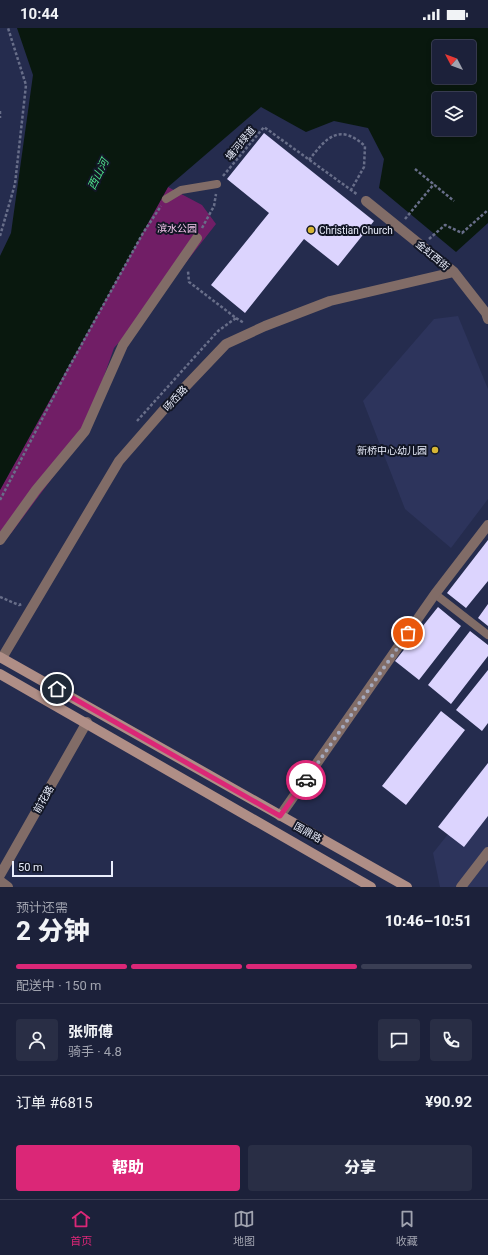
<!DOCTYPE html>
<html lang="zh">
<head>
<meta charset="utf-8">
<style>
	:root { --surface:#1c213a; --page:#292e45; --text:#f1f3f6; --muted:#a0a3af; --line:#3a3e54; --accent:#db2777 }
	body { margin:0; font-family:Roboto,"Noto Sans SC",sans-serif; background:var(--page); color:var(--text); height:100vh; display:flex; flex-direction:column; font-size:15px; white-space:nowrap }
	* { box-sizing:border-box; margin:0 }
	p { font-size:13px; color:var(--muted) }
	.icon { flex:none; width:22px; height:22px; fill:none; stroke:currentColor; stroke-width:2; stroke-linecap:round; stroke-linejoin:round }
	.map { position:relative; height:859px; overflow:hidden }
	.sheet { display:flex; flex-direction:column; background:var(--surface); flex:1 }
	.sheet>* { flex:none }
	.needle { width:26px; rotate:311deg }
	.controls { position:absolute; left:432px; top:12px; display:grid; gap:8px }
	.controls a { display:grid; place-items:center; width:44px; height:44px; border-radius:4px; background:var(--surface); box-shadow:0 2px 6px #0003,0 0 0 1px var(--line); font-size:20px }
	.scale { position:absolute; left:12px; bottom:10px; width:101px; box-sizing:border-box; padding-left:4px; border:2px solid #eaeefc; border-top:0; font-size:11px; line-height:14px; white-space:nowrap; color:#eaeefc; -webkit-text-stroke:3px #121625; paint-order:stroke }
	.pin { position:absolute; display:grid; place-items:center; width:34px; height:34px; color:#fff; margin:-17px; border:2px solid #fff; border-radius:50%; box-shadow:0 1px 4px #0007 }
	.courier { position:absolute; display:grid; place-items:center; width:40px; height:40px; margin:-20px; border:3px solid #db2777; border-radius:50%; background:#fff; color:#222; box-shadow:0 1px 5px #0007 }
	.overview em { font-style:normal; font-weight:800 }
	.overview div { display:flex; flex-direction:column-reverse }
	.overview { display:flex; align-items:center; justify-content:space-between; height:68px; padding:0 16px }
	h1 { font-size:26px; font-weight:800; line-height:30px }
	.bar { display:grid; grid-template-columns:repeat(4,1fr); gap:6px 4px; align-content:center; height:48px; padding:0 16px }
	.bar i { height:5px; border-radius:3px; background:var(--line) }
	.bar .on { background:var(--accent) }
	.bar p { grid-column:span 4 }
	.line { display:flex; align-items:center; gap:10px; padding:0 16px; border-top:1px solid var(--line) }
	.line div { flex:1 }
	.round { display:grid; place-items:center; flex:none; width:42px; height:42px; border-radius:4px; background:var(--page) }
	.cta { display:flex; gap:8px; margin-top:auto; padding:8px 16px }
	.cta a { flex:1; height:46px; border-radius:4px; background:var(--accent); color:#fff; font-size:16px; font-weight:800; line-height:46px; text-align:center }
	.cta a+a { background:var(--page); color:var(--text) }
	.status { display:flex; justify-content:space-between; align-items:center; height:28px; padding:0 20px; background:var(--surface); direction:ltr }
	.status svg { height:11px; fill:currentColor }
	.menu { display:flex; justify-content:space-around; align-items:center; height:56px; border-top:1px solid var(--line); background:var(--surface); font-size:11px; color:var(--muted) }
	.menu a { display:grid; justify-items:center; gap:2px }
	.menu .on { color:var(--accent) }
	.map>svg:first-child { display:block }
	.built { fill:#2d345c }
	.green { fill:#711e66 }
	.water { fill:#09180e; fill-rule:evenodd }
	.building { fill:#dcd4fe }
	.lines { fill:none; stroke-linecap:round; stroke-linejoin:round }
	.path { stroke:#686e89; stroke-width:2.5; stroke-dasharray:3 2; stroke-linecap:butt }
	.service { stroke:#816c67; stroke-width:8 }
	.minor { stroke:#816c67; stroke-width:10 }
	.tertiary { stroke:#816c67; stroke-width:10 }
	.secondary { stroke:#af8e86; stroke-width:10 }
	.done { stroke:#a5aabf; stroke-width:4; stroke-dasharray:0 7.2 }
	.route { stroke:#db2777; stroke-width:5 }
	.poi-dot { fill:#d6b534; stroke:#121625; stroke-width:1.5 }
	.labels { text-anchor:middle; stroke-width:4; stroke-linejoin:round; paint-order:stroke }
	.street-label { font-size:10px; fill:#eaeefc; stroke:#121625 }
	.park-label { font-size:10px; fill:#f2c4e8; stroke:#121625 }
	.poi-label { font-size:10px; fill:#eaeefc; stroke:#121625; text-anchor:start }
	.water-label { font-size:11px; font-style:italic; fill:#4ddf89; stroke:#121625 }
</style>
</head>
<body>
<div class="status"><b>10:44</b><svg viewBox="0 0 49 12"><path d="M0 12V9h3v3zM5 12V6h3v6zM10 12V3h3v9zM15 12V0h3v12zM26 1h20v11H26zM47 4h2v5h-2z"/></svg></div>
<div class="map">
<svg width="488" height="859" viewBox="0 0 488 859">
	<rect width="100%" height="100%" fill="#252c4e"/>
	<!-- built -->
	<path class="built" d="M 458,288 L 488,361 L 488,471 L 451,520 L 405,481 L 363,373 L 434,291 Z
		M 488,756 L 488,859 L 440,859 L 433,825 Z"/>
	<!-- green -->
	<path class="green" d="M 168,159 L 202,177 L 216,196 L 162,265 L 114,320 L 82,410 L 12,504 L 0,516 L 0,462 Z"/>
	<!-- water -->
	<path class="water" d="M 17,0 L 488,0 L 488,195 L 456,224 L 379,160 L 384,131 L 368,100 L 334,93 L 306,104 L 261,79 L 168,159 L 0,462 L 0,228 L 11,205 L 33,47 ZM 439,19 L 469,19 L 469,49 L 439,49 ZM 439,71 L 469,71 L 469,101 L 439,101 Z"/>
	<!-- building -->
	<path class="building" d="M 264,105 L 374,193 L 338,238 L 304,211 L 245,285 L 211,257 L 269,185 L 227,151 Z
		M 488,512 L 488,553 L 466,580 L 447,565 Z
		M 488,576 L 488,598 L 478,590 Z
		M 438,579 L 461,598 L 419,652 L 395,633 Z
		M 470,603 L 488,617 L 488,628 L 451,676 L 428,657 Z
		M 488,642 L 488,695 L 482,703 L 456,682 Z
		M 441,683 L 465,702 L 406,777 L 382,758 Z
		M 488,735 L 488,788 L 464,819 L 438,799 Z"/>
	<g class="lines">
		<!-- path -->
		<path class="path" d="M 0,83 L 0,90
			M 309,132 C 327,109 339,95 365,118 L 364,139 L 351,162
			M 415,141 L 454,173
			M 223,148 L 264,99 L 358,167
			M 405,191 L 434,156
			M 202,200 L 214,178 L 216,166
			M 0,208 L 15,156 L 26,57 L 8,0
			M 429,211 L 445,197 L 462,205 L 488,182
			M 236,290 L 244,295
			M 137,393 L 218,303 L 236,290 L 189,254 L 188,243
			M 0,472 L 67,343 L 143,205 L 161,178
			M 0,569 L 19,577 L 22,576"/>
		<!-- service -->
		<path class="service" d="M 166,171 L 181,162 L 217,156
			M 435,566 L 488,607"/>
		<!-- minor -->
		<path class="minor" d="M 366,173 L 454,244 L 486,285 L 488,291
			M 0,512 L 36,462 L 85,403 L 123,317 L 197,210
			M 2,630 L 119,433 L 167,378 L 226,316 L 265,298 L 330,273 L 454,244
			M 280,788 L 435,566 L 488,497
			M 0,847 L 87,694
			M 0,853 L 8,859"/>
		<!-- tertiary -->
		<path class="tertiary" d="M 461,859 L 488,824"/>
		<!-- secondary -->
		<path class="secondary" d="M 0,629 L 407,859
			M 0,646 L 371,859"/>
	</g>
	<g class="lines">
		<!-- done -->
		<path class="done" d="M 306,752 L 408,605"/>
		<!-- route -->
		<path class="route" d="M 57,661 L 280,788 L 306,752"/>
	</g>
	<!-- markers -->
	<g class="poi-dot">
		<circle cx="311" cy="202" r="4"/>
		<circle cx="435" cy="422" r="4"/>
	</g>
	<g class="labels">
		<!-- street labels -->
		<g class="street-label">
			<text transform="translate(240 115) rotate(-50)" y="4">塘河绿道</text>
			<text transform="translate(433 227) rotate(40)" y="4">金虹西街</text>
			<text transform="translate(175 370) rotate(-47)" y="4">旸岙路</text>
			<text transform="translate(43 771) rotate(-60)" y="4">前花路</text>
			<text transform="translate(308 804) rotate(29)" y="4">国鼎路</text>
		</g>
		<!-- park labels -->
		<g class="park-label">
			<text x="177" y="204">滨水公园</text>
		</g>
		<!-- poi labels -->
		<g class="poi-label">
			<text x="319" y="206">Christian Church</text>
			<text x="427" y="426" text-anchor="end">新桥中心幼儿园</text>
		</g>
		<!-- water labels -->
		<g class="water-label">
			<text transform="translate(98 146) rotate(-64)" y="4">西山河</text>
		</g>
	</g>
</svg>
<div class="controls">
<a><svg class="needle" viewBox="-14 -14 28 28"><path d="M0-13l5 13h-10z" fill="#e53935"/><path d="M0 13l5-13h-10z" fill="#a0a3af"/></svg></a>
<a><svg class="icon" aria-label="layers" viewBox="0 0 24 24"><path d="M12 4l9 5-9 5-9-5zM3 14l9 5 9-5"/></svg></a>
</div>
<div class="scale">50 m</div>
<div class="pin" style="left:408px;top:605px;background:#ea580c"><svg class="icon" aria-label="bag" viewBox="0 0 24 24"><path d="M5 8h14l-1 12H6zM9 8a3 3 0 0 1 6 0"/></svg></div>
<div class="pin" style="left:57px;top:661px;background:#1f2937"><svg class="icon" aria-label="home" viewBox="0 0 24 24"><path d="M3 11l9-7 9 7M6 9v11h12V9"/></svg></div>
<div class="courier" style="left:306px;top:752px"><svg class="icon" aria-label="car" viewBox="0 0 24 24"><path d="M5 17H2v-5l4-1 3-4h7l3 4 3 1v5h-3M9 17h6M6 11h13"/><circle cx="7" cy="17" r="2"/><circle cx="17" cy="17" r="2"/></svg></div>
</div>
<section class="sheet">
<div class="overview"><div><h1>2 分钟</h1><p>预计还需</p></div><em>10:46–10:51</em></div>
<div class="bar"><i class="on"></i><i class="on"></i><i class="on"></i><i></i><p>配送中 · 150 m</p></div>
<div class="line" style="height:72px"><a class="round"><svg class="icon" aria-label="person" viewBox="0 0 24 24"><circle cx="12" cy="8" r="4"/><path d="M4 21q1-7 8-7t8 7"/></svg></a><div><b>张师傅</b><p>骑手 · 4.8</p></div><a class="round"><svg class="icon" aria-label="chat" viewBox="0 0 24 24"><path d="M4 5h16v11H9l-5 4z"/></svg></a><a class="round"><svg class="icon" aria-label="phone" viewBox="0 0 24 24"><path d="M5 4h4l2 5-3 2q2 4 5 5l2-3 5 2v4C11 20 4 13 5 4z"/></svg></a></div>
<div class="line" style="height:52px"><div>订单 #6815</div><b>¥90.92</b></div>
<div class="cta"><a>帮助</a><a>分享</a></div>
</section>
<nav class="menu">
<a class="on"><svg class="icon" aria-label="home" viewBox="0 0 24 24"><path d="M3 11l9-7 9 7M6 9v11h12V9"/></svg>首页</a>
<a><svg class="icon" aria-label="map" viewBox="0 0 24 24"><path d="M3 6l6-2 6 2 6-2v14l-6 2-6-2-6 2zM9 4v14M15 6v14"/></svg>地图</a>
<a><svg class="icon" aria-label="saved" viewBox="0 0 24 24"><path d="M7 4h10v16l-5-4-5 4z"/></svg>收藏</a>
</nav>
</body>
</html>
